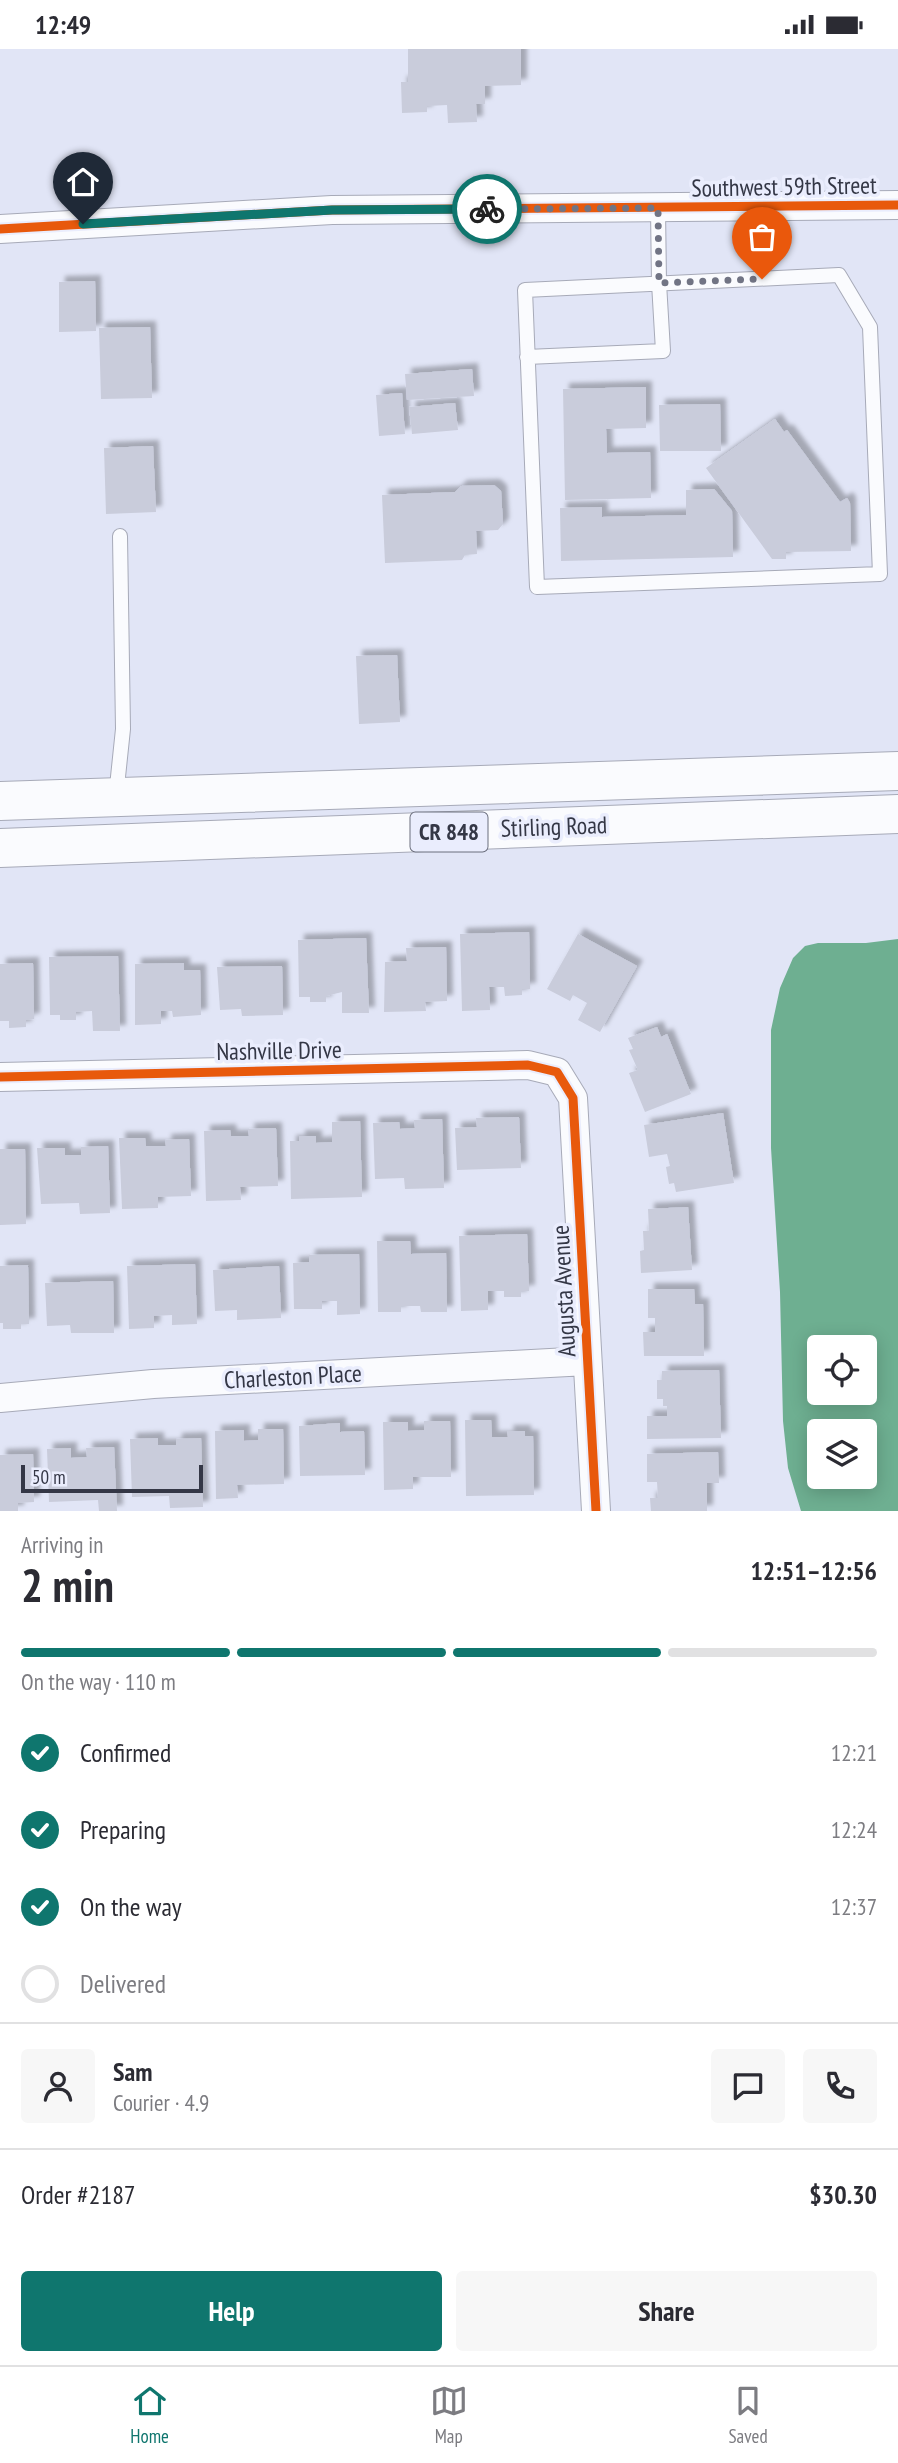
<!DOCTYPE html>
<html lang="en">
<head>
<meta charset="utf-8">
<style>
	:root { --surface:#fff; --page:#f7f7f7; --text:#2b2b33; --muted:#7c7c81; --line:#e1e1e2; --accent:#0f766e }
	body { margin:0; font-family:"PT Sans Narrow",sans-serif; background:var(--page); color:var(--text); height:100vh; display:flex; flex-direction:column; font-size:26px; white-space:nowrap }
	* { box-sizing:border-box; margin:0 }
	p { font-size:23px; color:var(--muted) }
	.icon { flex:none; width:38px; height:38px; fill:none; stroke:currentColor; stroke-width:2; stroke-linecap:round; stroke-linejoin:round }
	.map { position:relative; height:1462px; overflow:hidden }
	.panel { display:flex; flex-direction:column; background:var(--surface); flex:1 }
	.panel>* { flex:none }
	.fabs { position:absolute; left:807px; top:1286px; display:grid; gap:14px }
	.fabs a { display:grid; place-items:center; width:70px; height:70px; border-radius:7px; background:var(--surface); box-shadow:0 4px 18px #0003; font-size:35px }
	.scale { position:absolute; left:21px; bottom:18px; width:182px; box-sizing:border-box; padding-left:7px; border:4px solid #343746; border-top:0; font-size:19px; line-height:24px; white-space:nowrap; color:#343746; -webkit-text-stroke:5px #eaedfd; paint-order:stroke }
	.pin { position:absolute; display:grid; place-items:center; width:60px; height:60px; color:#fff; margin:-72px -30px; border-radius:50% 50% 50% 0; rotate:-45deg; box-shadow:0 0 7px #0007 }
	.pin .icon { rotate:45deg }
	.courier { position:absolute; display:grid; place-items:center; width:70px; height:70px; margin:-35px; border:5px solid #0f766e; border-radius:50%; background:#fff; color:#222; box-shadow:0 2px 9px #0007 }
	.summary em { font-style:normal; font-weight:800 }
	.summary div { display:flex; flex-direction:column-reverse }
	.summary { display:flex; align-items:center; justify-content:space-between; height:119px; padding:0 21px }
	h1 { font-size:46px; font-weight:800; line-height:52px }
	.bar { display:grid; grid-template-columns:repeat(4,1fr); gap:10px 7px; align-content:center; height:84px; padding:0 21px }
	.bar i { height:9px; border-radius:5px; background:var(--line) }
	.bar .on { background:var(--accent) }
	.bar p { grid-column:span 4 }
	.line { display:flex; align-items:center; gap:18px; padding:0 21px; border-top:2px solid var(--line) }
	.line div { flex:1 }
	.round { display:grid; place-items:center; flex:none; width:74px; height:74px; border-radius:7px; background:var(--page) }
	ol { padding:0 21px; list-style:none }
	li { display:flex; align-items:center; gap:21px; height:77px }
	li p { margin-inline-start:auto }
	li .icon { padding:7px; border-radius:50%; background:var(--accent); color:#fff; stroke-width:4 }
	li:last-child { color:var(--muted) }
	li i { width:38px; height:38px; border:4px solid var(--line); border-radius:50% }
	.action { display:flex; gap:14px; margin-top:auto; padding:14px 21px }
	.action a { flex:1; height:80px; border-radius:7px; background:var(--accent); color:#fff; font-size:28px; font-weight:800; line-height:80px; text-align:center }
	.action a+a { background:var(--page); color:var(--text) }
	.status { display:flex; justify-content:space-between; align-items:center; height:49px; padding:0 35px; background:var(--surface); direction:ltr }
	.status svg { height:19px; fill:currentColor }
	.menu { display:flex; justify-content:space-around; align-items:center; height:98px; border-top:2px solid var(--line); background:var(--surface); font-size:19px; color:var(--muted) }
	.menu a { display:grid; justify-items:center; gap:4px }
	.menu .on { color:var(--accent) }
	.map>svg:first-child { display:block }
	.water { fill:#6eaf91; fill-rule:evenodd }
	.building { fill:#c9ccdb; filter:url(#shadow) }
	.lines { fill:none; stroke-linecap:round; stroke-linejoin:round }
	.service-casing { stroke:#a7aab8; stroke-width:16 }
	.minor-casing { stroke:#a7aab8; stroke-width:30 }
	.primary-casing { stroke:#a7aab8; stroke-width:40 }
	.service { stroke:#fafbfe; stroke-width:14 }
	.minor { stroke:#fafbfe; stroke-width:28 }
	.primary { stroke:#fafbfe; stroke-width:38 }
	.cycleway-casing { stroke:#eaedfd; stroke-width:13 }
	.cycleway { stroke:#e8590c; stroke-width:9 }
	.done { stroke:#717484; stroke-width:7; stroke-dasharray:0 12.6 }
	.route { stroke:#0f766e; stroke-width:9 }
	.labels { text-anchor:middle; stroke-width:7; stroke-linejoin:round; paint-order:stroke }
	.shield { fill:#eaedfd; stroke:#6b6e7d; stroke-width:2 }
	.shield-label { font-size:23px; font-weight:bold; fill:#343746 }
	.street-label { font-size:24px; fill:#343746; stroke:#eaedfd }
</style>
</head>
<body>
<div class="status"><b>12:49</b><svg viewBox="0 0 49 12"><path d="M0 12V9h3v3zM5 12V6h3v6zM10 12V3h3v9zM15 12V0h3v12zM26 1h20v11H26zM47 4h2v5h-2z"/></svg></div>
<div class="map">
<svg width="898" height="1462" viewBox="0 0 898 1462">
	<defs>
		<filter id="shadow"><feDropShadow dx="6" dy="-6" stdDeviation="2" flood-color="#0004"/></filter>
	</defs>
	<rect width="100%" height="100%" fill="#e1e5f6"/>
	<!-- water -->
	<path class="water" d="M 898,890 L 898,1462 L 801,1462 L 788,1419 L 783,1372 L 780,1243 L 771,1099 L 771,981 L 780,939 L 793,909 L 805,897 L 818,894 L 866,894 ZM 819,1298 L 864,1298 L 864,1344 L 819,1344 ZM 819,1382 L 864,1382 L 864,1428 L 819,1428 Z"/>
	<!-- building -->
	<path class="building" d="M 408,0 L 521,0 L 521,36 L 485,37 L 485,55 L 476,55 L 477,73 L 448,74 L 447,56 L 427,57 L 427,63 L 402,64 L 401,33 L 408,33 Z
		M 95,232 L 96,282 L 59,283 L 59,233 Z
		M 150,278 L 152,349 L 101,350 L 99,279 Z
		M 472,320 L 474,347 L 407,351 L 405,325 Z
		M 646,338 L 646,379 L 606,380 L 607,404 L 650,403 L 651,449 L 565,451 L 563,340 Z
		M 402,344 L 405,385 L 379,387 L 376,346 Z
		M 455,354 L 458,381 L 412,385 L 409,358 Z
		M 720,355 L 721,402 L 660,402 L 659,356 Z
		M 775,370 L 784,383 L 787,381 L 840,453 L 847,449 L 850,454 L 851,502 L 786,503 L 786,510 L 772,510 L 706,419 Z
		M 153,397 L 156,463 L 106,465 L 104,399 Z
		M 494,436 L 501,442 L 503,475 L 498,481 L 476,482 L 477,505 L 465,506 L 462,511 L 385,514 L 382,446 L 455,443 L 461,437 Z
		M 714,440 L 732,462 L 733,508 L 561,512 L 560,459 L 602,458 L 602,468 L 686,466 L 686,441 Z
		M 397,606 L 400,673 L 359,675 L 356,607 Z
		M 529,883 L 530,940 L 522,940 L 522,946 L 505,947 L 504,938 L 489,938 L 490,961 L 462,962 L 460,885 Z
		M 578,885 L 637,917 L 600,983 L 578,971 L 587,954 L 573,946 L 570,952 L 547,940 Z
		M 366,889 L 369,964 L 342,964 L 342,943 L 326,947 L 326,953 L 310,953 L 310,948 L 299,948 L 298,891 Z
		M 446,898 L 447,952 L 425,953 L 426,962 L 384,963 L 385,913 L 407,912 L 406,899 Z
		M 118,907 L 120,982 L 93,982 L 92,962 L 76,963 L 76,971 L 60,971 L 60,966 L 50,966 L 49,908 Z
		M 33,914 L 34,970 L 26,971 L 26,978 L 9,979 L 9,972 L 0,972 L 0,915 Z
		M 184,914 L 184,921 L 200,921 L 201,966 L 173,968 L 172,962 L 161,962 L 161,975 L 135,976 L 135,915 Z
		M 282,917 L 283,966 L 242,967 L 241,960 L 220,961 L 217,918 Z
		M 657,978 L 661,988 L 667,985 L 691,1045 L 645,1063 L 629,1024 L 638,1021 L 629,1001 L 633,1000 L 628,989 Z
		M 723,1064 L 734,1134 L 676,1143 L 674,1134 L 669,1135 L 666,1118 L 670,1117 L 667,1105 L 649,1108 L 644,1076 Z
		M 519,1068 L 521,1119 L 457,1121 L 455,1079 L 477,1078 L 476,1069 Z
		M 442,1070 L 444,1139 L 405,1140 L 404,1129 L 375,1130 L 373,1074 L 399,1073 L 400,1080 L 415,1079 L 414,1071 Z
		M 360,1072 L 362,1148 L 291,1150 L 290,1092 L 299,1092 L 299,1087 L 316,1087 L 316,1094 L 332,1093 L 332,1073 Z
		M 276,1079 L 278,1137 L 240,1138 L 241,1151 L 206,1152 L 204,1082 L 230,1081 L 231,1087 L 249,1087 L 248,1080 Z
		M 119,1089 L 145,1089 L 146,1097 L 166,1097 L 165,1091 L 189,1090 L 191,1147 L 158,1148 L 158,1159 L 122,1160 Z
		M 108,1097 L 110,1164 L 80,1165 L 79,1154 L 41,1155 L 37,1099 L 65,1099 L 65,1106 L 81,1106 L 81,1098 Z
		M 0,1100 L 25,1100 L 26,1175 L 0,1176 Z
		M 688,1158 L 692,1221 L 641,1224 L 640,1202 L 644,1201 L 643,1182 L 649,1182 L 648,1160 Z
		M 527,1185 L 529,1242 L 521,1242 L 521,1248 L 504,1248 L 504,1242 L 488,1242 L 488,1261 L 461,1262 L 459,1187 Z
		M 377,1192 L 410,1192 L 411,1205 L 446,1204 L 447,1263 L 421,1263 L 420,1257 L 401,1257 L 401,1263 L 378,1263 Z
		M 359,1205 L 360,1265 L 337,1266 L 337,1252 L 322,1252 L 322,1260 L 294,1260 L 293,1214 L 309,1213 L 309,1206 Z
		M 195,1215 L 197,1275 L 172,1276 L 172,1266 L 154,1267 L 154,1279 L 129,1280 L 127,1217 Z
		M 28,1216 L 29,1275 L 21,1275 L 21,1280 L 3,1280 L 3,1274 L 0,1274 L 0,1217 Z
		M 279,1217 L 281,1269 L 237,1271 L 237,1261 L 215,1262 L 213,1221 Z
		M 113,1232 L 114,1284 L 71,1284 L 70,1276 L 47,1277 L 45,1234 Z
		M 648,1240 L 694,1240 L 695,1255 L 703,1255 L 704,1307 L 644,1307 L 643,1283 L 655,1283 L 655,1269 L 648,1269 Z
		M 719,1321 L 721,1389 L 647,1390 L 647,1367 L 667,1367 L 667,1357 L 663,1357 L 663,1350 L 657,1350 L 657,1331 L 662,1331 L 662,1322 Z
		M 465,1371 L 491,1371 L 492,1388 L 508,1388 L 507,1382 L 525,1382 L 525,1387 L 533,1387 L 534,1446 L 466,1447 Z
		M 424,1372 L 450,1372 L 451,1428 L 413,1428 L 413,1440 L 384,1441 L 383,1373 L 408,1373 L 408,1382 L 424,1381 Z
		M 340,1374 L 340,1383 L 364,1382 L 365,1426 L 300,1427 L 299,1377 Z
		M 258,1380 L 283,1380 L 284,1435 L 237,1436 L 238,1449 L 216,1450 L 215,1382 L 244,1381 L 244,1392 L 258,1391 Z
		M 158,1389 L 158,1396 L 176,1396 L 176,1390 L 201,1389 L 203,1458 L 170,1459 L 169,1447 L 132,1448 L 130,1390 Z
		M 114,1398 L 117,1462 L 99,1462 L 98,1451 L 49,1453 L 47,1400 L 71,1399 L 71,1409 L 87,1408 L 86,1399 Z
		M 718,1403 L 719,1434 L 707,1434 L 707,1462 L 651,1462 L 650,1449 L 658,1449 L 657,1433 L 647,1433 L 647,1405 Z
		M 33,1405 L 34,1453 L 18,1454 L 18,1462 L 0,1462 L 0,1406 Z"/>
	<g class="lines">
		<defs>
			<path id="service" d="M 839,226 L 870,278 L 880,525 L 537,538 L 525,241 Z
				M 527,308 L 663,302 L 659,234 L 658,159
				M 116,747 L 123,680 L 120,487"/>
			<path id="minor" d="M 0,180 L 332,161 L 898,156
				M 0,1028 L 528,1016 L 557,1023 L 573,1049 L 596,1462
				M 0,1349 L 153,1335 L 587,1312"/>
			<path id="primary" d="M 0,752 L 898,722
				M 0,799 L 898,765"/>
		</defs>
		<!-- service casing -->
		<use href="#service" class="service-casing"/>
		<!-- minor casing -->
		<use href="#minor" class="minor-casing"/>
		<!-- primary casing -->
		<use href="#primary" class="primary-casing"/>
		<!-- service -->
		<use href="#service" class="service"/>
		<!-- minor -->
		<use href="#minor" class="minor"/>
		<!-- primary -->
		<use href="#primary" class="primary"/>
		<defs>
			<path id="cycleway" d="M 0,180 L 332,161 L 898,156
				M 0,1028 L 528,1016 L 557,1023 L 573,1049 L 596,1462"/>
		</defs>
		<!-- cycleway casing -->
		<use href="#cycleway" class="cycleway-casing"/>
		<!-- cycleway -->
		<use href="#cycleway" class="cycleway"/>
	</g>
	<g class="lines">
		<!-- done -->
		<path class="done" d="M 487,160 L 658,159 L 659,234 L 762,230"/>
		<!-- route -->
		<path class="route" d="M 83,175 L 332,161 L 487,160"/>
	</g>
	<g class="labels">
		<!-- shield labels -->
		<rect class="shield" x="410.5" y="763.5" width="77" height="39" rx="5"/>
		<g class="shield-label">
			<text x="449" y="791">CR 848</text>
		</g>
		<!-- street labels -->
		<g class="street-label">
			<text transform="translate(784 138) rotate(-1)" y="8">Southwest 59th Street</text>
			<text transform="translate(554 778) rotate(-2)" y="8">Stirling Road</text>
			<text transform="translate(279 1002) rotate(-1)" y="8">Nashville Drive</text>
			<text transform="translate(564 1242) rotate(-93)" y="8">Augusta Avenue</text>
			<text transform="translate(293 1328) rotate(-3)" y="8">Charleston Place</text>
		</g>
	</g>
</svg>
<div class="fabs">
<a><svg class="icon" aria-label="locate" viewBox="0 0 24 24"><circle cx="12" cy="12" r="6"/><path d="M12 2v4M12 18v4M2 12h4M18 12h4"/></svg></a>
<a><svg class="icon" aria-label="layers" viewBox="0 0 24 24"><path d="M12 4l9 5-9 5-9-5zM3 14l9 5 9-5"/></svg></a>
</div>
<div class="scale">50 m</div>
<div class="pin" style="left:762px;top:230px;background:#ea580c"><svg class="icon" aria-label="bag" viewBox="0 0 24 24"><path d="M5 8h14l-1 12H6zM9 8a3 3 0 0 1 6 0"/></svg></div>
<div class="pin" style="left:83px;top:175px;background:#1f2937"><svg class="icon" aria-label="home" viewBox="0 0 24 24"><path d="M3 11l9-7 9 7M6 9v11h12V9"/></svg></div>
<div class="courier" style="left:487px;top:160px"><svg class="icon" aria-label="bike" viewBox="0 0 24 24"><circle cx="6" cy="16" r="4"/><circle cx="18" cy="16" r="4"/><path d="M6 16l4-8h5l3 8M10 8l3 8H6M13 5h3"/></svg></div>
</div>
<section class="panel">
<div class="summary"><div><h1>2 min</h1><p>Arriving in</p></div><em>12:51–12:56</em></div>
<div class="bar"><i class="on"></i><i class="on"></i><i class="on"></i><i></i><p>On the way · 110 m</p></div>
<ol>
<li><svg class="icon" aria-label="check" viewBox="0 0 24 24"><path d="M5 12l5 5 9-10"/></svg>Confirmed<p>12:21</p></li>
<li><svg class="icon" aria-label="check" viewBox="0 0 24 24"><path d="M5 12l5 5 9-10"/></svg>Preparing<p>12:24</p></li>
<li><svg class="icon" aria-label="check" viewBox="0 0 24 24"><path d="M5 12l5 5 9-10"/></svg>On the way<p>12:37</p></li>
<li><i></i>Delivered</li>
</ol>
<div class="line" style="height:126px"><a class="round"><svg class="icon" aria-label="person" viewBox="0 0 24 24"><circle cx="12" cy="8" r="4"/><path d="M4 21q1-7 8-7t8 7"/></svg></a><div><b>Sam</b><p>Courier · 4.9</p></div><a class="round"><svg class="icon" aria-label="chat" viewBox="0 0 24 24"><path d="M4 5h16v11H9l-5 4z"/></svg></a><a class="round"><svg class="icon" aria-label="phone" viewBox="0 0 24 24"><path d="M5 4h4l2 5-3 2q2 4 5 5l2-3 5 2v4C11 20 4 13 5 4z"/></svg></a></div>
<div class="line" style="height:91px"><div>Order #2187</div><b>$30.30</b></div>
<div class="action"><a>Help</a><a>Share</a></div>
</section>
<nav class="menu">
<a class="on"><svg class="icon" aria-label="home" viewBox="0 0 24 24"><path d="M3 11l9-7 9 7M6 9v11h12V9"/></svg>Home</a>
<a><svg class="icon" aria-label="map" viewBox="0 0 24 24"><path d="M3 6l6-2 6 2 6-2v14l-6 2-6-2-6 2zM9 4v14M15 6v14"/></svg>Map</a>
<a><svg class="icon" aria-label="saved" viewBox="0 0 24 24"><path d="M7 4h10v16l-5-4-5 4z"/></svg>Saved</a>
</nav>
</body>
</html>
